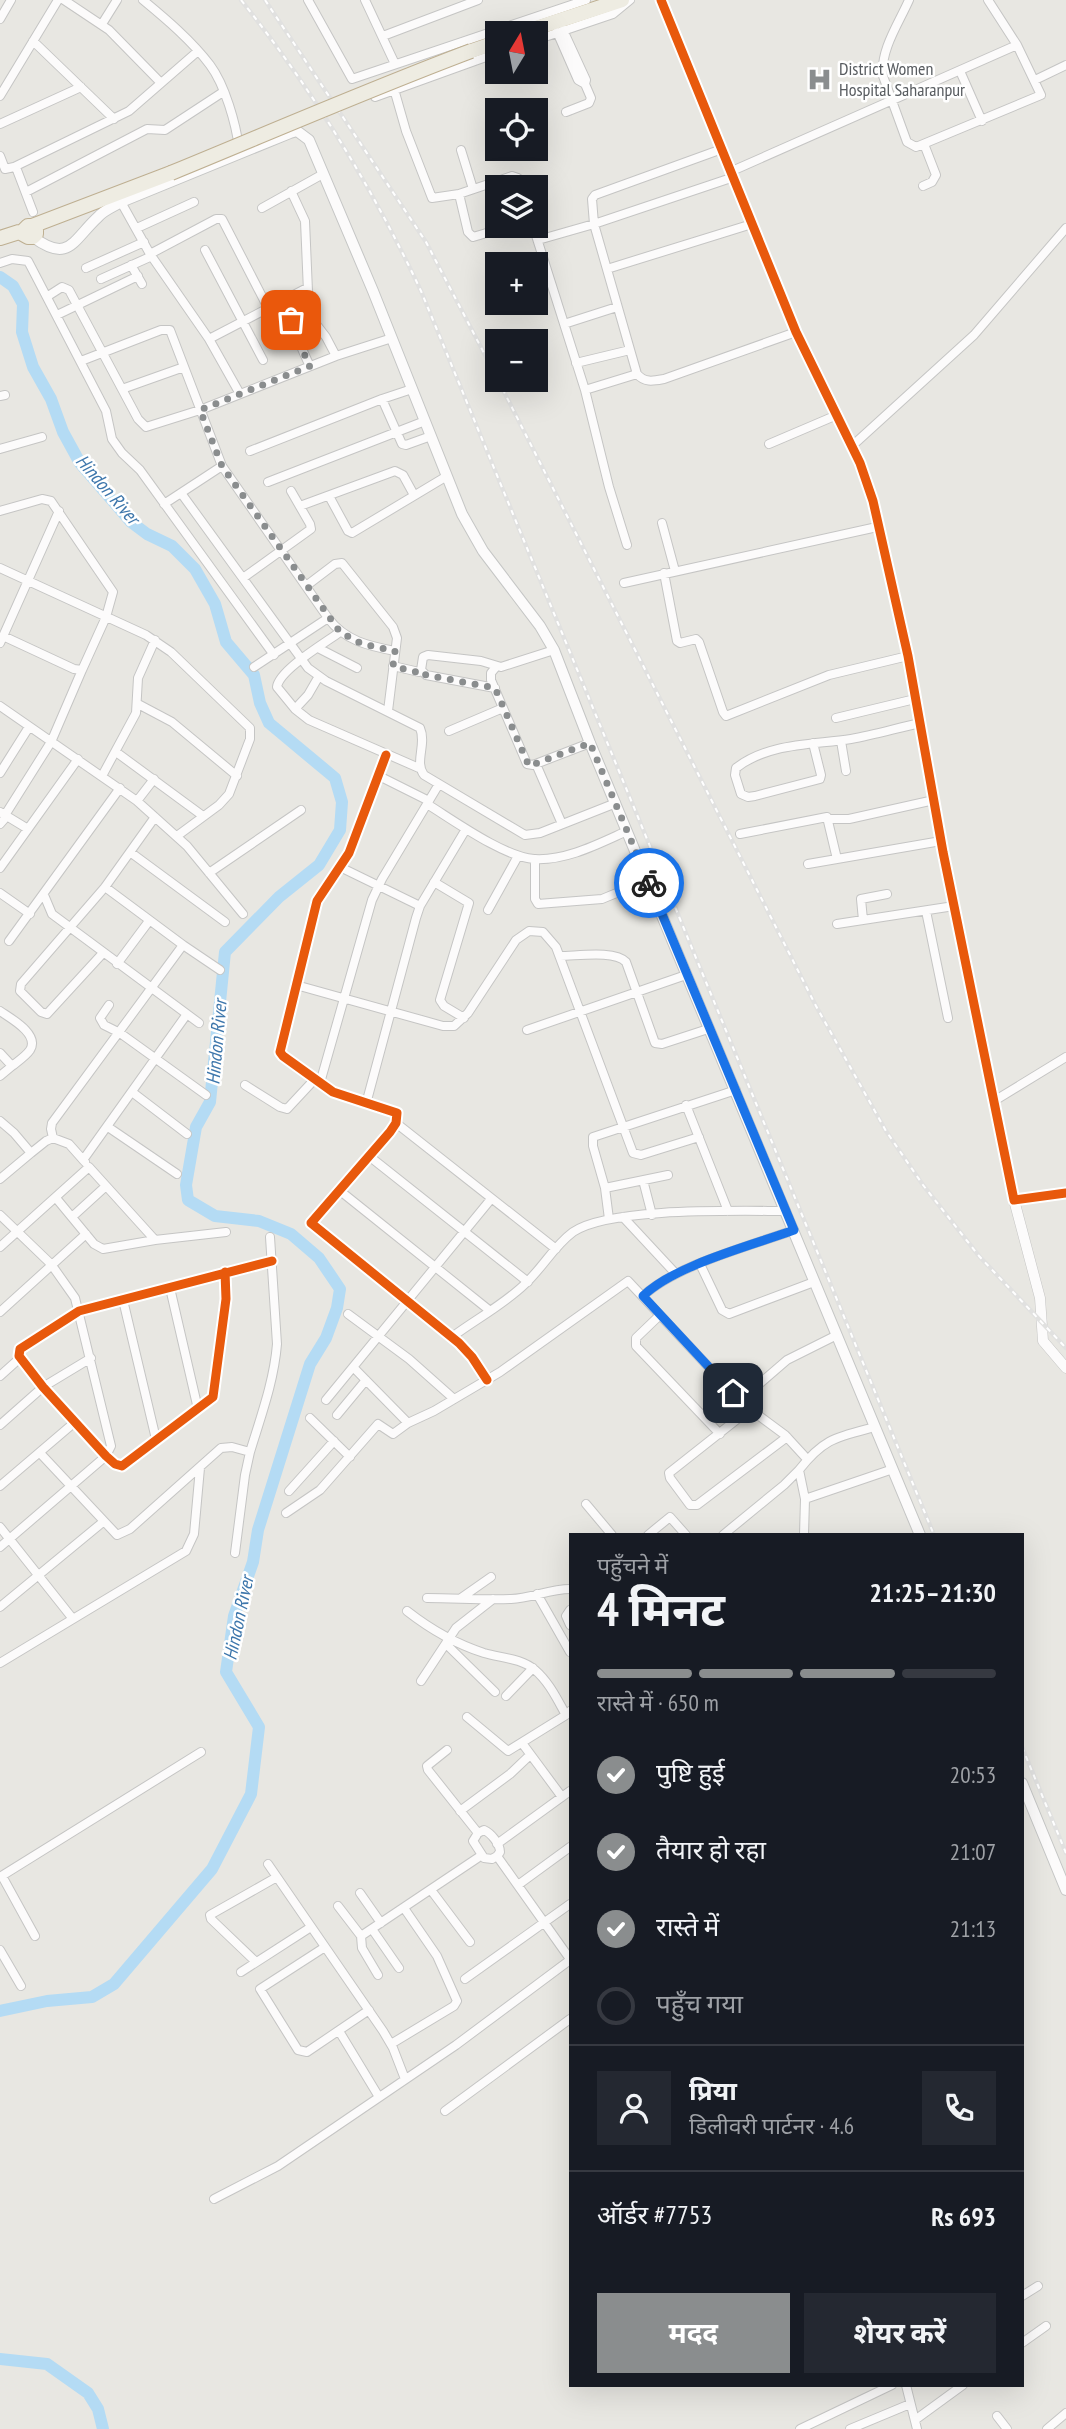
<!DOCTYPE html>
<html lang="hi">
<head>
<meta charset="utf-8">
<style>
	:root { --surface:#171b24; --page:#242831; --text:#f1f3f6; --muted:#9ea1a6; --line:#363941; --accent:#8a8d8e }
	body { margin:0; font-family:"PT Sans Narrow","Noto Sans Devanagari",sans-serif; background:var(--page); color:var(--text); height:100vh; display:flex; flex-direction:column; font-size:26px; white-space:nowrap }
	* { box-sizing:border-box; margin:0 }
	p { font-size:23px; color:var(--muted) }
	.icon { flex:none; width:38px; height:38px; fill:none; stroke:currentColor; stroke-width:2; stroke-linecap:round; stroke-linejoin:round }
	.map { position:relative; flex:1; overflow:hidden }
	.details { position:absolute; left:569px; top:1533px; width:455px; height:854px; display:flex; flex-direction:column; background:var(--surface); border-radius:0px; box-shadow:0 7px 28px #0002 }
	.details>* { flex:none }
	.needle { width:46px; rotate:10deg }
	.tools { position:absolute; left:485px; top:21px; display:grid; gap:14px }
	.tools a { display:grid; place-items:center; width:63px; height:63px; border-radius:0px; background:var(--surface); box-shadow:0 7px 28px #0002; font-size:35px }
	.pin { position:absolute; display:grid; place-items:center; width:60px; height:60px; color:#fff; margin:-30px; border-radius:14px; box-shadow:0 4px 10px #0006 }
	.courier { position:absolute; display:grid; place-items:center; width:70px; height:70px; margin:-35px; border:5px solid #1a73e8; border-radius:50%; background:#fff; color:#222; box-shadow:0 2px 9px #0007 }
	.overview em { font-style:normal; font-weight:700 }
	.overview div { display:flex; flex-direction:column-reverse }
	.overview { display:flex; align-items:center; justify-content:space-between; height:119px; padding:0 28px }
	h1 { font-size:46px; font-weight:700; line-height:52px }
	.bar { display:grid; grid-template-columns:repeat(4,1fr); gap:10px 7px; align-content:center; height:84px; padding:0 28px }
	.bar i { height:9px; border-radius:5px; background:var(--line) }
	.bar .current { background:var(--accent) }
	.bar p { grid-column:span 4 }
	.line { display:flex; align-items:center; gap:18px; padding:0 28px; border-top:2px solid var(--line) }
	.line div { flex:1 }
	.round { display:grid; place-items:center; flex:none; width:74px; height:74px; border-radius:0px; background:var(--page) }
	ol { padding:0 28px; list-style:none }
	li { display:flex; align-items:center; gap:21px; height:77px }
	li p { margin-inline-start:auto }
	li .icon { padding:7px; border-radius:50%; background:var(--accent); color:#fff; stroke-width:4 }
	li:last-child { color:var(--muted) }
	li i { width:38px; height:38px; border:4px solid var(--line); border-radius:50% }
	.cta { display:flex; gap:14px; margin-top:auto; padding:14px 28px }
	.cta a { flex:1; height:80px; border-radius:0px; background:var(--accent); color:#fff; font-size:28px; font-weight:700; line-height:80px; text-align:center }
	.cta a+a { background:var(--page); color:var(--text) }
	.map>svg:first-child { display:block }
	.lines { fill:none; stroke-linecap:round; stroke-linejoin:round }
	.river { stroke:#b4dbf4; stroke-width:12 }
	.minor-casing { stroke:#c5c5c4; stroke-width:10 }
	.tertiary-casing { stroke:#c5c5c4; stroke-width:11 }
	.secondary-casing { stroke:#c5c6c5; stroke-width:12 }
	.trunk-casing { stroke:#beaf91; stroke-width:16 }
	.minor { stroke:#fcfbfb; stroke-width:8 }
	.tertiary { stroke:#fcfbfb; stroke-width:10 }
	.secondary { stroke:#fcfbfb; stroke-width:10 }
	.trunk { stroke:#eeece2; stroke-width:14 }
	.rail-casing { stroke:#e1e1e0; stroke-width:4.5 }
	.rail { stroke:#fff; stroke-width:2; stroke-dasharray:5; stroke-linecap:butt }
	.trunk-bridge-casing { stroke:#beaf91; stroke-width:16; stroke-linecap:butt }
	.trunk-bridge { stroke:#eeece2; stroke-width:14 }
	.cycleway-casing { stroke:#fff; stroke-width:13 }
	.cycleway { stroke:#e8590c; stroke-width:9 }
	.done { stroke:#8a8d8e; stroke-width:7; stroke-dasharray:0 12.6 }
	.route { stroke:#1a73e8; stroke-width:9 }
	.labels { text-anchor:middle; stroke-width:5; stroke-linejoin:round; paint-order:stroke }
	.poi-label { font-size:18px; fill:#585c60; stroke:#fff; text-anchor:start }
	.water-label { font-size:19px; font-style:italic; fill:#3e77ac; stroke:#fff }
</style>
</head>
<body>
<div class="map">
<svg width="1066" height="2429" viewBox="0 0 1066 2429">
	<rect width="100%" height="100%" fill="#e8e7e2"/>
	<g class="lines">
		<!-- river -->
		<path class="river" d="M 0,277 L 13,286 L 23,304 L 22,332 L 33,367 L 51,399 L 63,432 L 80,463 L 131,522 L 147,534 L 172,546 L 195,569 L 215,604 L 226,642 L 254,675 L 260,703 L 269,723 L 335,778 L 342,802 L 340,830 L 319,865 L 279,897 L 225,952 L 210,1102 L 196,1127 L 186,1185 L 188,1200 L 215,1216 L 259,1221 L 291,1234 L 319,1258 L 340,1289 L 337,1308 L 326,1338 L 310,1364 L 258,1530 L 253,1562 L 234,1616 L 226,1672 L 259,1727 L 251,1794 L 212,1869 L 114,1984 L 92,1997 L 47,2001 L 0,2011
			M 0,2359 L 47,2364 L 88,2393 L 98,2409 L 103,2429"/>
		<defs>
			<path id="minor" d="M 64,0 L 109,30 L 161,83
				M 143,0 C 166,19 192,41 210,65 C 225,85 236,124 239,148
				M 308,0 L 352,79 L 586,0
				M 365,0 L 395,64
				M 909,0 C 899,23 880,50 883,76 L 907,142 L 916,147 L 1041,95 L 1017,45 L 988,0
				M 0,19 L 11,0
				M 102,24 L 117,0
				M 563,30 L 586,80 L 585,84 L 591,98 L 589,103 L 566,112
				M 557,32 L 578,80 L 585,84
				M 383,36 L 478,0
				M 536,40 L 613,14 L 630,0
				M 33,41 L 114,119
				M 960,71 L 982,121
				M 1035,80 L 1066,65
				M 394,89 L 406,131 L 432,198 L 459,194 L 512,176 L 518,178 L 521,187
				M 0,96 L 58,0
				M 375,97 L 497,53
				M 0,124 L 81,87
				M 722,149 L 595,195 L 592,199 L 594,224 L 637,374 C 645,383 653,381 664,379 L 796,332
				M 461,150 L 473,189
				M 0,156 L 5,169 L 14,167 L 17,170 L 33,212
				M 14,167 L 129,111 L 198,51
				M 732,171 L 1017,45
				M 923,186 L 932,182 L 936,175 L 924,144
				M 291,191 L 305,221 L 309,315 L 326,337 L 336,356
				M 26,192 L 147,129 L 165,130 L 223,92
				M 459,194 L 468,232 L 473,237 L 510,226
				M 121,202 L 150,254 L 209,339 L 240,394
				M 262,208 L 323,174
				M 533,226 L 585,390 L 609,487 L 627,545
				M 137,228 L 194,202
				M 538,240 L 594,224 L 734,177
				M 205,250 L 263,360
				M 150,254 L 216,219 L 222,219 L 268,308
				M 0,263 L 12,259 L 28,261 L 106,411 L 112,439 L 122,453 L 140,470 L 274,655
				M 131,265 L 142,284
				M 86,268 L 144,242
				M 607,269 L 752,224
				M 101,279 L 152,256
				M 48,296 L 62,287 L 69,290 L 138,419 L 146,427 L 200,410 L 336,356 L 392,338
				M 281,302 C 293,322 299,345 310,366
				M 57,315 L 138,276
				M 564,324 L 617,307
				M 209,339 L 307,288
				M 81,361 L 161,330 L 170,330 L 222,466 L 328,618 C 345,641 369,646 395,651
				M 576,363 L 630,350
				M 122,389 L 184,367
				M 585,390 L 637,374
				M 0,396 L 5,395
				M 382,399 L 402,444 L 406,445 L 431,436
				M 769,444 L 837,415
				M 852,446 L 974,335 L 1066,228
				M 0,449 L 42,437
				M 250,451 L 382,399 L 412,389
				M 268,482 L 425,421
				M 181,493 L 308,668 L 326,681 L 420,728 C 427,744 414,762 424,775 L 525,835 L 540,833 L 616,803
				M 329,496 L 348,531 L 352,533 L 447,476
				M 164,504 L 222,466
				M 300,506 L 395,471 L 403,475 L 414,495
				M 0,511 L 42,499 L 51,501 L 113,592 L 106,617 L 82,670 L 74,669 L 3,636
				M 662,523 L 675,571
				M 0,568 L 146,635 L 171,652 L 250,728 L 250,739 L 229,794 L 219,805 L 177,836
				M 664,573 L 677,641 L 680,643 L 696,639 L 699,642 L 723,712 L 726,716 L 829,675 L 908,656
				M 243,578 L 311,529 L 310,524 L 291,491
				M 624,583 L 877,527
				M 306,586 L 335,564 L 342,563 L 393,627 L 397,638 L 388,711
				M 340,632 C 325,643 279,670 277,687 L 295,709 L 309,720 L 419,768
				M 0,643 L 59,511
				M 318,648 L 357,668
				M 393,666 L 419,672 L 421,670 L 423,657 L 428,655 L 481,661 L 501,667 L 554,650
				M 254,667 L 328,618
				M 496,667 L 491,673 L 491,680 L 527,764 L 533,765 L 590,743
				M 421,670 L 426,675 L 495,688
				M 138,704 L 172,722 L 237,776
				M 0,706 L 137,801 L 187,846 L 243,914
				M 295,709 L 308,695 L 319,676
				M 836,718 L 915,699
				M 449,731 L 503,708
				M 841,741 L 846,771
				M 813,743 L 821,775 L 820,779 L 755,796 L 748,797 L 741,794 L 735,775 L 736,768 C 768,743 812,745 851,739 C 874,735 897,728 920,723
				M 116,752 L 203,816
				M 386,755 L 349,853 L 317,901 L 280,1052 L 283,1056 L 333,1092 L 397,1113 L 396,1123 L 390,1132 L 311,1223 L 459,1343 L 472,1357 L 487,1380
				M 536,764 L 562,824
				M 0,773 L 29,727
				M 102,776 L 136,713 L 138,678 L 155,640
				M 379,776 L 429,801
				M 137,801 L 154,779
				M 427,804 C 453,820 504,857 534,859 C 566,861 598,844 627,831
				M 0,812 L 28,829
				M 5,815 L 51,742 L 82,670
				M 829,819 L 849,819 L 934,800
				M 0,824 L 7,816
				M 740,834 L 827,817 L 837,859
				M 130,852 L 225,922
				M 535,859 L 535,899 L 538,904 L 602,899 L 648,880
				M 808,864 L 941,841
				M 340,867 L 420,906
				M 0,868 L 78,759
				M 209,873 L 301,810
				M 434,882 L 469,903 L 440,1000 L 444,1006 L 464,1018
				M 0,893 L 30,914
				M 44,895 L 52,914 L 199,1023
				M 488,910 L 518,856
				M 926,911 L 948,1018
				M 863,920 L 861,899 L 887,894
				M 837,924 L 954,906
				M 9,941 L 120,788
				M 183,945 L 220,970
				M 103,953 L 47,1014 L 41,1012 L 20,991 L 21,984 L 105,887 L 155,817
				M 560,956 C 577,956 615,950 626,962 L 655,1043 L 662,1044 L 708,1029
				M 117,964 L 149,921
				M 296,985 L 443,1026 L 454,1026 L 468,1013 L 516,940 L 529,931 L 543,932 L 556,947 L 633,1153 L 641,1155 L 699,1137
				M 109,1005 L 100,1018 L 104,1025 L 120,1033 L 206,1095
				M 0,1011 C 10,1018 40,1034 30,1050 C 26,1056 17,1062 12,1066 L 0,1053
				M 527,1030 L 686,975
				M 0,1076 L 12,1066
				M 320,1083 L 372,900 L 382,879 L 439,784
				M 245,1085 L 280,1107 L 287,1109 L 314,1080
				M 132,1092 L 187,1134
				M 994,1101 L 1066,1057
				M 366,1104 L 416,918 L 420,906 L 466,829
				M 686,1105 L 728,1211
				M 0,1121 L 14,1133 L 31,1153 L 0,1179
				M 396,1123 L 556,1249
				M 108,1127 L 177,1174
				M 53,1138 L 51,1129 L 52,1123 L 183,945 L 105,887
				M 31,1153 L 46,1141 L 53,1138 L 69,1144 L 85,1162
				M 369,1156 L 528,1282
				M 83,1160 L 187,1014
				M 643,1180 L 652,1215
				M 605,1188 L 668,1175
				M 339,1190 L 489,1310
				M 56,1198 L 94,1244 L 103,1249 L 155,1240
				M 0,1215 L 51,1264 L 75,1298 L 111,1446 L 106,1456 L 0,1547
				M 72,1217 L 106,1186
				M 623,1217 L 676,1274
				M 609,1219 L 605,1188 L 593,1146 L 593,1137 L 736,1090
				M 0,1247 L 89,1167 L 155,1240 L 226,1232
				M 700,1264 L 722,1310 L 729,1314 L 814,1282
				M 225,1272 L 226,1299 L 213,1397 L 122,1466 L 115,1464 L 106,1456 L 43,1387 L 19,1356 L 20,1349 L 79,1311 L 272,1261
				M 170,1288 L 198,1409
				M 643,1296 C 676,1265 750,1246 794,1230
				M 123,1300 L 156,1439
				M 0,1312 L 86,1234
				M 348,1314 L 409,1359 L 454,1399
				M 660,1315 L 636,1338 L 636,1346 L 720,1434
				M 452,1337 C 476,1319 505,1304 526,1283 C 543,1267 554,1246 573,1232 C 609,1207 738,1211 786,1211
				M 353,1367 L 408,1423
				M 0,1376 L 20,1358
				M 758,1385 L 787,1360 L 835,1336
				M 326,1400 L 491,1199
				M 750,1409 L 669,1473 L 670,1478 L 690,1505 L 697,1505 L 787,1437
				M 337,1415 L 366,1380
				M 310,1418 L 350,1457
				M 0,1425 L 43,1387 L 91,1358
				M 40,1453 L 117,1535 L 130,1529 L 221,1448 L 232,1447 L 250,1452 C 261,1416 274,1381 277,1344 L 270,1237
				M 0,1486 L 75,1422
				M 289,1491 L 334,1441
				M 805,1499 L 893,1469
				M 586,1504 L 612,1535
				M 286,1513 L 320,1490 L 378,1424 L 393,1434 L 408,1423 L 434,1411 L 500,1372 L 628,1281 L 733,1393 L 750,1409 L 785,1435 L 807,1459
				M 0,1527 L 73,1619 L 186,1551 L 194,1534 L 200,1468
				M 648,1535 L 670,1517 L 686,1535
				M 723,1535 L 784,1485 L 799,1470
				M 804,1535 L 805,1499 L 799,1470 C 824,1438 837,1437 875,1427
				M 235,1553 L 245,1475 L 250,1452
				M 537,1594 L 570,1652
				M 427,1598 C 455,1598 483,1600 511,1599 C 531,1598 550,1589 570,1589
				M 461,1598 L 491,1577
				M 0,1607 L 103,1522
				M 570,1610 L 566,1616 L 570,1625
				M 407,1611 C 430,1629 456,1644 484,1653 C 501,1658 521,1658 535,1670 C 549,1682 557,1699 566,1715 L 570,1711
				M 446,1644 L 495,1692
				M 0,1663 L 73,1619
				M 421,1681 L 456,1628 L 493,1599
				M 506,1696 L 533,1668
				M 467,1717 L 508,1751 L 566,1715
				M 522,1743 L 562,1797
				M 447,1750 L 427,1766 L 428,1770 L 478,1833 L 484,1830 C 491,1833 500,1844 500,1852 L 497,1856 L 570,1959
				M 460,1811 L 510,1774 L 530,1755
				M 478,1833 L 473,1841 L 484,1858 L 492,1859 L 497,1856
				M 497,1844 L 570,1791
				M 268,1864 L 383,2031 L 393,2048 L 405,2079
				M 2,1876 L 35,1936
				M 0,1877 L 201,1752
				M 518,1885 L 570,1847
				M 431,1890 L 470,1942
				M 360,1893 L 381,1923
				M 338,1906 L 361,1936 L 482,1855
				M 372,1929 L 399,1968
				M 361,1936 L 362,1948 L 378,1975
				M 325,1947 L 260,1989 L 298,2050 L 307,2052 L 369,2010
				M 0,1950 L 21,1986
				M 256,1962 L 211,1919 L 210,1915 L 277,1877
				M 241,1972 L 311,1927
				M 465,1979 L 570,1904
				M 339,2031 L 379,2097
				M 391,2044 L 454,2006 L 457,2001 L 437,1956 L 404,1908
				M 445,2111 L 570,2019
				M 214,2199 L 278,2166 L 456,2045 L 570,1960
				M 1022,2296 L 1038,2286
				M 1022,2343 L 1046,2326
				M 906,2385 L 917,2429
				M 997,2416 L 1007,2429
				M 915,2420 L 963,2385
				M 800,2429 L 892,2385
				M 850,2429 L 910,2404
				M 1047,2429 L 1066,2413"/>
			<path id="tertiary" d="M 661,0 L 796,332 L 860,463 L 873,501 L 908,656 L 943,852 L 1014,1200 L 1066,1193
				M 1014,1200 L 1040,1298 L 1043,1341 L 1066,1368"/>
			<path id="secondary" d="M 33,237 C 69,264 73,240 98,217 C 104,210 113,207 121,202 L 290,133 L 297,131 L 309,140 L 373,291 L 462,514 L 483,551 L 540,626 L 554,650 L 590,743 L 920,1535
				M 1022,1783 L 1066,1890"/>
			<path id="trunk" d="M 521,33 L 622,0
				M 471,51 L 497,42
				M 32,226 L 171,173
				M 0,238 L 19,232 L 28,237 L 33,237 L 36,234 L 36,229 L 32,226 L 28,226 L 24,230 L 24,234"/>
		</defs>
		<!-- minor casing -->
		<use href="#minor" class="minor-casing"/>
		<!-- tertiary casing -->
		<use href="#tertiary" class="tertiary-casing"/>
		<!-- secondary casing -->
		<use href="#secondary" class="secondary-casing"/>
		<!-- trunk casing -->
		<use href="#trunk" class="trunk-casing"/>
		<!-- minor -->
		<use href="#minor" class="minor"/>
		<!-- tertiary -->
		<use href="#tertiary" class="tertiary"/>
		<!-- secondary -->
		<use href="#secondary" class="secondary"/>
		<!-- trunk -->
		<use href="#trunk" class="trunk"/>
		<defs>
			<path id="rail" d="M 241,0 C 313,90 372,187 421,291 L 934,1535
				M 265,0 L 426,242 L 497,378
				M 498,380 L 816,1006 L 886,1131 L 923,1185 L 979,1256 L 1066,1348
				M 1022,1747 L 1066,1853"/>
		</defs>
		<!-- rail casing -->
		<use href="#rail" class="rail-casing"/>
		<!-- rail -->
		<use href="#rail" class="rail"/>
		<defs>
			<path id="trunk-bridge" d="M 171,173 C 271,132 370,89 471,51"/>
		</defs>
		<!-- trunk-bridge casing -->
		<use href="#trunk-bridge" class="trunk-bridge-casing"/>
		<!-- trunk-bridge -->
		<use href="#trunk-bridge" class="trunk-bridge"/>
		<defs>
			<path id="cycleway" d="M 661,0 L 796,332 L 860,463 L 873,501 L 908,656 L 943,852 L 1014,1200 L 1066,1193
				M 386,755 L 349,853 L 317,901 L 280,1052 L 283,1056 L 333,1092 L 397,1113 L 396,1123 L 390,1132 L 311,1223 L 459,1343 L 472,1357 L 487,1380
				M 225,1272 L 226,1299 L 213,1397 L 122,1466 L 115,1464 L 106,1456 L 43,1387 L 19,1356 L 20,1349 L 79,1311 L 272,1261"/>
		</defs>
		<!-- cycleway casing -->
		<use href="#cycleway" class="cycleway-casing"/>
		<!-- cycleway -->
		<use href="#cycleway" class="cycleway"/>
	</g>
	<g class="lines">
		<!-- done -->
		<path class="done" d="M 291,320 L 299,343 L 310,366 L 200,410 L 222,466 L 340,632 L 362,644 L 395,651 L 393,666 L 416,672 L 421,670 L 426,675 L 495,688 L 529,766 L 590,743 L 649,883"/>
		<!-- route -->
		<path class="route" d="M 649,883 L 794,1230 C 750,1246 675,1265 643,1296 L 733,1393"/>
	</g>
	<!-- icons -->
	<defs>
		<symbol id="hospital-bare" viewBox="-9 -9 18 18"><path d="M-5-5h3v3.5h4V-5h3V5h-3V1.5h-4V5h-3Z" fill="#8a8d8e" stroke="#fff" stroke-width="2.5" paint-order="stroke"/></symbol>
	</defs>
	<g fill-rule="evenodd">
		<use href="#hospital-bare" x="802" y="62" width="35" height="35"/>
	</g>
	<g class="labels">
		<!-- poi labels -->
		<g class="poi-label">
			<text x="839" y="75">District Women<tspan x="839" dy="21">Hospital Saharanpur</tspan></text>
		</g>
		<!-- water labels -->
		<g class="water-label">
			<text transform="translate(108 489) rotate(49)" y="7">Hindon River</text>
			<text transform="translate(216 1042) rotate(-85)" y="7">Hindon River</text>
			<text transform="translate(238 1618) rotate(-78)" y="7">Hindon River</text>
		</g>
	</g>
</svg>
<div class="tools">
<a><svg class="needle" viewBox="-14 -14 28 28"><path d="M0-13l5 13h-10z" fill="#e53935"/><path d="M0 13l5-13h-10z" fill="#9ea1a6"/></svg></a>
<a><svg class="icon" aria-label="locate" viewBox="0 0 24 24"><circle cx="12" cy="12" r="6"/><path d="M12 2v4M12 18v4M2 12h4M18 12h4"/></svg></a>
<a><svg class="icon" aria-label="layers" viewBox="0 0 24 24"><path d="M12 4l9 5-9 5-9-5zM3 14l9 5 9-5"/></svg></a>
<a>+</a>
<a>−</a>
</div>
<div class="pin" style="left:291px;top:320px;background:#ea580c"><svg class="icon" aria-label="bag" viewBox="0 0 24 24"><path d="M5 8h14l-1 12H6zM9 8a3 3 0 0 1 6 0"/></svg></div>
<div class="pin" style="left:733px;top:1393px;background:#1f2937"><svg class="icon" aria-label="home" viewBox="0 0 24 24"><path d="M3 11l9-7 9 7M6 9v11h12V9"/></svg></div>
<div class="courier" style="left:649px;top:883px"><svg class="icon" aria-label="bike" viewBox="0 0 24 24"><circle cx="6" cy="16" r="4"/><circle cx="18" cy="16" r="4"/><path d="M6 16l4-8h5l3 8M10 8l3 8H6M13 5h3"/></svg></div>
<section class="details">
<div class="overview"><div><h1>4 मिनट</h1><p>पहुँचने में</p></div><em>21:25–21:30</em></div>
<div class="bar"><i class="current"></i><i class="current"></i><i class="current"></i><i></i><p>रास्ते में · 650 m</p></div>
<ol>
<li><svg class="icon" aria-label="check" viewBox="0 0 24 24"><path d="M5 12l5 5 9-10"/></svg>पुष्टि हुई<p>20:53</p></li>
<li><svg class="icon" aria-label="check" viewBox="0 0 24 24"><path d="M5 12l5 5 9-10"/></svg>तैयार हो रहा<p>21:07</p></li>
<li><svg class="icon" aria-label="check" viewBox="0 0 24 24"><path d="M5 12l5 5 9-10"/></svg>रास्ते में<p>21:13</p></li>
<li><i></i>पहुँच गया</li>
</ol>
<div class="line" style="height:126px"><a class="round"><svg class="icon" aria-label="person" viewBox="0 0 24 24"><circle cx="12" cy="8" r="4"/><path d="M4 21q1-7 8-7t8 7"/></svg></a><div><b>प्रिया</b><p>डिलीवरी पार्टनर · 4.6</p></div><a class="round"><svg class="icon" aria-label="phone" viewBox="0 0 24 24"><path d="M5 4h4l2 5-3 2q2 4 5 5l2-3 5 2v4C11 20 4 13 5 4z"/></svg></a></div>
<div class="line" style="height:91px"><div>ऑर्डर #7753</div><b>Rs 693</b></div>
<div class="cta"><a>मदद</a><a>शेयर करें</a></div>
</section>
</div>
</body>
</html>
